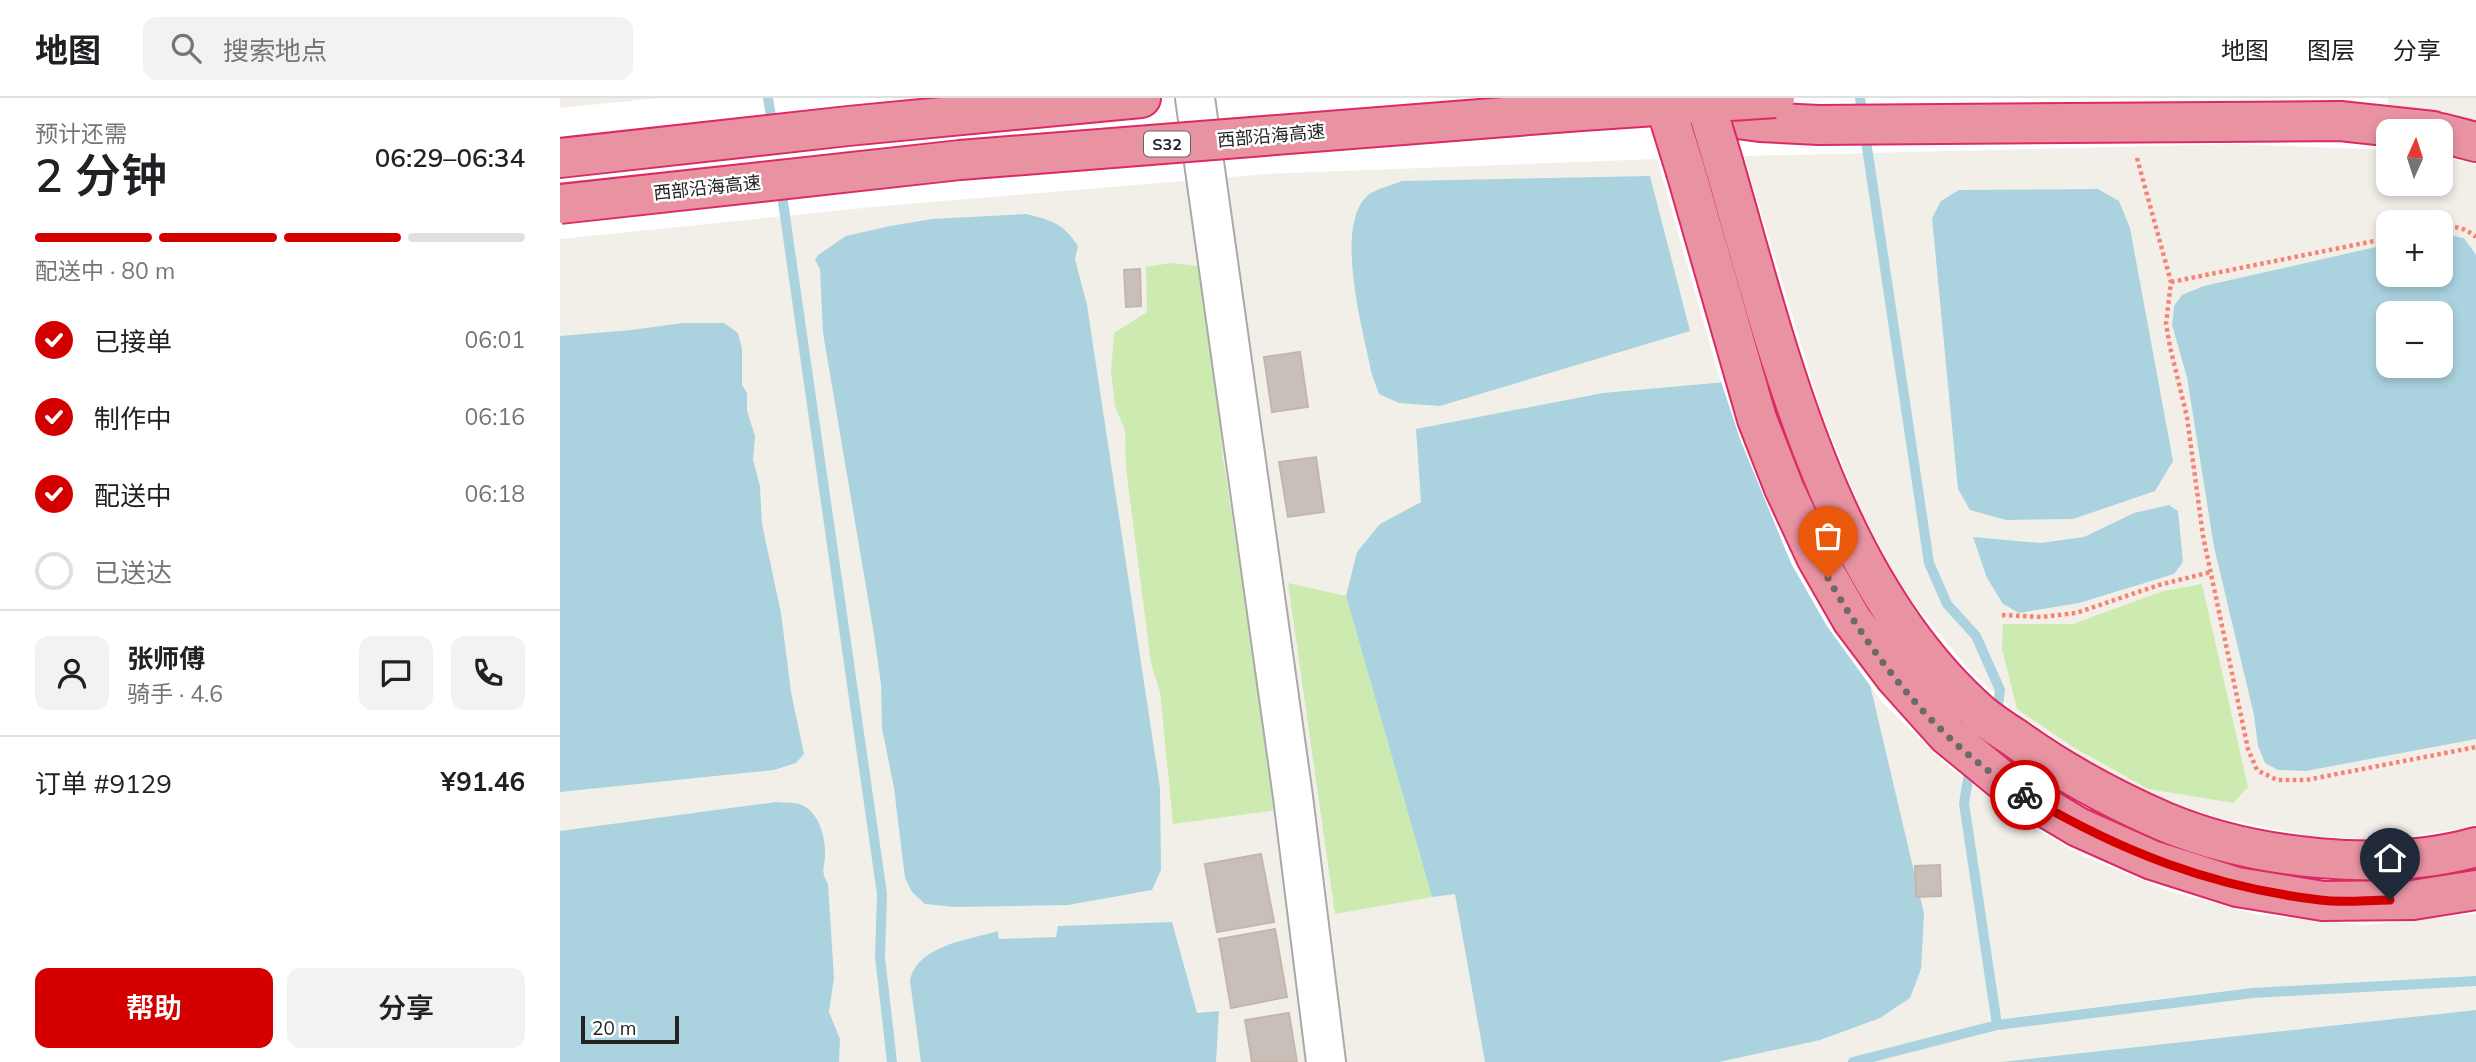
<!DOCTYPE html>
<html lang="zh">
<head>
<meta charset="utf-8">
<style>
	:root { --surface:#fff; --page:#f2f2f2; --text:#202124; --muted:#757577; --line:#e0e0e0; --accent:#d40000 }
	body { margin:0; font-family:Mulish,"Noto Sans SC",sans-serif; background:var(--page); color:var(--text); height:100vh; display:flex; flex-direction:column; font-size:26px; white-space:nowrap }
	* { box-sizing:border-box; margin:0 }
	p { font-size:23px; color:var(--muted) }
	.icon { flex:none; width:38px; height:38px; fill:none; stroke:currentColor; stroke-width:2; stroke-linecap:round; stroke-linejoin:round }
	.map { position:relative; flex:1; overflow:hidden }
	.panel { display:flex; flex-direction:column; background:var(--surface); width:560px }
	.panel>* { flex:none }
	.needle { width:46px; rotate:3deg }
	.buttons { position:absolute; left:1816px; top:21px; display:grid; gap:14px }
	.buttons a { display:grid; place-items:center; width:77px; height:77px; border-radius:14px; background:var(--surface); box-shadow:0 4px 10px #0003; font-size:35px }
	.scale { position:absolute; left:21px; bottom:18px; width:98px; box-sizing:border-box; padding-left:7px; border:4px solid #222; border-top:0; font-size:19px; line-height:24px; white-space:nowrap; color:#222; -webkit-text-stroke:5px #fff; paint-order:stroke }
	.pin { position:absolute; display:grid; place-items:center; width:60px; height:60px; color:#fff; margin:-72px -30px; border-radius:50% 50% 50% 0; rotate:-45deg; box-shadow:0 0 7px #0007 }
	.pin .icon { rotate:45deg }
	.courier { position:absolute; display:grid; place-items:center; width:70px; height:70px; margin:-35px; border:5px solid #d40000; border-radius:50%; background:#fff; color:#222; box-shadow:0 2px 9px #0007 }
	.head em { font-style:normal; font-weight:600 }
	.head div { display:flex; flex-direction:column-reverse }
	.head { display:flex; align-items:center; justify-content:space-between; height:119px; padding:0 35px }
	h1 { font-size:46px; font-weight:600; line-height:52px }
	.bar { display:grid; grid-template-columns:repeat(4,1fr); gap:10px 7px; align-content:center; height:84px; padding:0 35px }
	.bar i { height:9px; border-radius:5px; background:var(--line) }
	.bar .selected { background:var(--accent) }
	.bar p { grid-column:span 4 }
	.line { display:flex; align-items:center; gap:18px; padding:0 35px; border-top:2px solid var(--line) }
	.line div { flex:1 }
	.round { display:grid; place-items:center; flex:none; width:74px; height:74px; border-radius:14px; background:var(--page) }
	ol { padding:0 35px; list-style:none }
	li { display:flex; align-items:center; gap:21px; height:77px }
	li p { margin-inline-start:auto }
	li .icon { padding:7px; border-radius:50%; background:var(--accent); color:#fff; stroke-width:4 }
	li:last-child { color:var(--muted) }
	li i { width:38px; height:38px; border:4px solid var(--line); border-radius:50% }
	.button { display:flex; gap:14px; margin-top:auto; padding:14px 35px }
	.button a { flex:1; height:80px; border-radius:14px; background:var(--accent); color:#fff; font-size:28px; font-weight:600; line-height:80px; text-align:center }
	.button a+a { background:var(--page); color:var(--text) }
	header { display:flex; align-items:center; gap:42px; box-sizing:border-box; height:98px; padding:0 35px; background:var(--surface); border-bottom:2px solid var(--line) }
	header strong { font-size:33px }
	nav { display:flex; gap:38px; margin-inline-start:auto; font-size:24px }
	.search { width:490px; height:63px; background:var(--page); display:flex; align-items:center; gap:18px; box-sizing:border-box; padding:0 24px; border-radius:14px; color:var(--muted); font-size:26px }
	main { display:flex; flex:1; min-height:0 }
	.map>svg:first-child { display:block }
	.grass { fill:#cdebb0 }
	.water { fill:#aad3df; fill-rule:evenodd }
	.pier { fill:#fff }
	.lines { fill:none; stroke-linecap:round; stroke-linejoin:round }
	.stream { stroke:#aad3df; stroke-width:10 }
	.building { fill:#c7bfb8; stroke:#c4b6ab; stroke-width:2 }
	.street-casing { stroke:#a9a9a9; stroke-width:42 }
	.highway-casing { stroke:#dc2a67; stroke-width:42 }
	.path { stroke:#fa8072; stroke-width:4.5; stroke-dasharray:3.5 3.5; stroke-linecap:butt }
	.street { stroke:#fff; stroke-width:38 }
	.highway { stroke:#e892a2; stroke-width:38 }
	.highway-bridge-casing { stroke:#dc2a67; stroke-width:42; stroke-linecap:butt }
	.highway-bridge { stroke:#e892a2; stroke-width:38 }
	.done { stroke:#6b6a68; stroke-width:7; stroke-dasharray:0 12.6 }
	.route { stroke:#d40000; stroke-width:9 }
	.labels { text-anchor:middle; stroke-width:5; stroke-linejoin:round; paint-order:stroke }
	.shield { fill:#fff; stroke:#646464; stroke-width:2 }
	.shield-label { font-size:16px; font-weight:bold; fill:#222 }
	.street-label { font-size:18px; fill:#222; stroke:#fff }
</style>
</head>
<body>
<header>
<strong>地图</strong>
<div class="search"><svg class="icon" aria-label="search" viewBox="0 0 24 24"><circle cx="10" cy="10" r="6"/><path d="M15 15l6 6"/></svg>搜索地点</div>
<nav><a>地图</a><a>图层</a><a>分享</a></nav>
</header>
<main>
<section class="panel">
<div class="head"><div><h1>2 分钟</h1><p>预计还需</p></div><em>06:29–06:34</em></div>
<div class="bar"><i class="selected"></i><i class="selected"></i><i class="selected"></i><i></i><p>配送中 · 80 m</p></div>
<ol>
<li><svg class="icon" aria-label="check" viewBox="0 0 24 24"><path d="M5 12l5 5 9-10"/></svg>已接单<p>06:01</p></li>
<li><svg class="icon" aria-label="check" viewBox="0 0 24 24"><path d="M5 12l5 5 9-10"/></svg>制作中<p>06:16</p></li>
<li><svg class="icon" aria-label="check" viewBox="0 0 24 24"><path d="M5 12l5 5 9-10"/></svg>配送中<p>06:18</p></li>
<li><i></i>已送达</li>
</ol>
<div class="line" style="height:126px"><a class="round"><svg class="icon" aria-label="person" viewBox="0 0 24 24"><circle cx="12" cy="8" r="4"/><path d="M4 21q1-7 8-7t8 7"/></svg></a><div><b>张师傅</b><p>骑手 · 4.6</p></div><a class="round"><svg class="icon" aria-label="chat" viewBox="0 0 24 24"><path d="M4 5h16v11H9l-5 4z"/></svg></a><a class="round"><svg class="icon" aria-label="phone" viewBox="0 0 24 24"><path d="M5 4h4l2 5-3 2q2 4 5 5l2-3 5 2v4C11 20 4 13 5 4z"/></svg></a></div>
<div class="line" style="height:91px"><div>订单 #9129</div><b>¥91.46</b></div>
<div class="button"><a>帮助</a><a>分享</a></div>
</section>
<div class="map">
<svg width="1916" height="964" viewBox="0 0 1916 964">
	<rect width="100%" height="100%" fill="#f2efe9"/>
	<!-- grass -->
	<path class="grass" d="M 611,165 L 639,168 L 654,261 L 663,360 L 717,712 L 613,726 L 600,594 L 591,565 L 566,371 L 565,333 L 555,308 L 551,274 L 554,235 L 587,214 L 586,169 Z
		M 728,485 L 786,498 L 872,799 L 775,816 Z
		M 1642,486 L 1688,689 L 1673,705 L 1588,691 L 1513,649 L 1457,611 L 1442,551 L 1443,526 L 1513,526 L 1603,493 Z"/>
	<!-- water -->
	<path class="water" d="M 1090,78 L 1130,233 L 880,308 L 839,305 L 819,296 L 812,277 C 804,236 771,122 811,95 C 820,90 832,87 842,83 Z
		M 1538,91 L 1559,103 L 1570,130 L 1613,363 L 1595,393 L 1513,421 L 1446,422 L 1410,412 L 1398,391 L 1372,120 L 1381,103 L 1399,92 Z
		M 466,116 C 491,122 503,125 518,148 L 515,161 L 527,207 L 600,690 L 601,772 L 592,792 L 508,807 L 395,809 L 365,806 L 352,794 L 345,780 L 334,690 L 322,630 L 321,586 L 313,530 L 263,235 L 260,171 L 255,162 L 258,157 L 286,138 L 330,128 L 372,121 Z
		M 1887,137 L 1904,140 L 1916,157 L 1916,641 L 1746,673 L 1718,672 L 1705,665 L 1698,648 L 1694,617 L 1654,449 L 1627,279 L 1612,227 L 1614,208 L 1622,197 L 1644,188 L 1829,146 L 1829,177 L 1881,177 L 1881,138 ZM 1829,215 L 1881,215 L 1881,268 L 1829,268 Z
		M 123,225 L 164,225 L 178,235 L 182,251 L 182,287 L 187,295 L 187,313 L 195,338 L 193,362 L 200,388 L 202,426 L 221,515 L 231,594 L 244,656 L 236,665 L 214,672 L 0,694 L 0,238 L 71,232 Z
		M 1177,283 L 1267,404 L 1364,816 L 1361,871 L 1350,900 L 1320,920 L 1260,942 L 1159,964 L 925,964 L 895,796 L 872,799 L 786,498 L 797,454 L 820,426 L 861,404 L 856,331 L 1043,295 Z
		M 1609,407 L 1618,413 L 1623,464 L 1614,476 L 1519,505 L 1459,515 L 1443,506 L 1427,480 L 1413,439 L 1481,445 L 1524,439 L 1574,415 Z
		M 216,704 C 223,705 232,704 239,706 C 257,711 265,736 265,753 C 266,769 259,770 268,786 L 274,880 L 269,914 L 280,941 L 279,964 L 0,964 L 0,733 Z
		M 612,824 L 637,915 L 659,913 L 656,964 L 361,964 L 350,883 C 357,847 409,842 438,833 L 439,841 L 496,839 L 498,828 Z
		M 1916,912 L 1916,964 L 1441,964 Z"/>
	<!-- pier -->
	<path class="pier" d="M 98,0 L 1828,0 L 1828,9 L 1916,22 L 1916,66 L 1881,59 L 1881,33 L 1829,33 L 1829,52 L 1673,46 L 1184,58 L 1261,312 L 1301,413 L 1343,492 L 1409,572 L 1453,612 L 1549,677 L 1598,701 L 1656,719 L 1749,738 L 1822,742 L 1900,731 L 1916,727 L 1916,816 L 1805,827 L 1699,817 L 1609,793 L 1523,758 L 1465,725 L 1389,669 L 1322,604 L 1267,528 L 1231,465 L 1180,341 L 1156,268 L 1097,61 L 706,76 L 323,108 L 0,141 L 0,10 Z"/>
	<g class="lines">
		<!-- stream -->
		<path class="stream" d="M 208,0 L 213,31
			M 1300,0 L 1303,21
			M 1305,36 L 1369,465 L 1387,506 L 1416,538 L 1440,592 L 1437,615
			M 221,90 L 322,796 L 320,859 L 332,964
			M 1414,669 L 1409,676 L 1404,705 L 1437,927
			M 1293,964 L 1437,927 L 1693,895 L 1916,883"/>
	</g>
	<!-- building -->
	<path class="building" d="M 580,171 L 581,208 L 566,209 L 564,172 Z
		M 740,254 L 748,309 L 712,314 L 704,259 Z
		M 756,359 L 764,414 L 728,419 L 719,364 Z
		M 701,756 L 714,824 L 657,834 L 645,766 Z
		M 1380,767 L 1381,798 L 1356,799 L 1355,768 Z
		M 715,831 L 727,899 L 671,910 L 659,841 Z
		M 729,915 L 737,964 L 692,964 L 685,922 Z"/>
	<g class="lines">
		<defs>
			<path id="street" d="M 635,0 L 733,699 L 766,964"/>
			<path id="highway" d="M 1151,4 L 1170,20 L 1200,24 L 1259,27 L 1780,23 L 1873,33
				M 1881,35 L 1916,44
				M 0,60 L 288,28 L 581,0
				M 1164,67 C 1218,252 1270,485 1422,617 C 1432,625 1444,633 1455,640 C 1502,674 1552,701 1605,724 C 1694,761 1824,775 1916,749
				M 1126,74 L 1197,321 L 1224,390 L 1256,459 L 1292,522 L 1335,579 L 1387,637 L 1448,687 L 1518,729 L 1592,762 L 1677,789 L 1763,803 L 1853,802 L 1916,792"/>
		</defs>
		<!-- street casing -->
		<use href="#street" class="street-casing"/>
		<!-- highway casing -->
		<use href="#highway" class="highway-casing"/>
		<!-- path -->
		<path class="path" d="M 1577,60 L 1611,184 L 1606,226 L 1610,249 L 1627,319 L 1643,438 L 1688,651 L 1697,672 L 1717,682 L 1746,682 L 1916,649
			M 1881,130 C 1895,127 1905,130 1916,139
			M 1611,184 L 1829,140
			M 1442,517 L 1481,519 L 1516,515 L 1599,487 L 1651,474"/>
		<!-- street -->
		<use href="#street" class="street"/>
		<!-- highway -->
		<use href="#highway" class="highway"/>
		<defs>
			<path id="highway-bridge" d="M 1103,0 L 1126,74
				M 1144,0 L 1164,67
				M 0,106 L 400,62 L 1021,13 L 1215,0"/>
		</defs>
		<!-- highway-bridge casing -->
		<use href="#highway-bridge" class="highway-bridge-casing"/>
		<!-- highway-bridge -->
		<use href="#highway-bridge" class="highway-bridge"/>
	</g>
	<g class="lines">
		<!-- done -->
		<path class="done" d="M 1268,480 C 1315,563 1381,648 1465,697"/>
		<!-- route -->
		<path class="route" d="M 1465,697 C 1559,753 1651,789 1760,802 C 1783,805 1807,802 1830,802"/>
	</g>
	<g class="labels">
		<!-- shield labels -->
		<rect class="shield" x="584" y="33.5" width="46" height="25" rx="5"/>
		<g class="shield-label">
			<text x="607" y="52">S32</text>
		</g>
		<!-- street labels -->
		<g class="street-label">
			<text transform="translate(711 38) rotate(-5)" y="6">西部沿海高速</text>
			<text transform="translate(147 90) rotate(-6)" y="6">西部沿海高速</text>
		</g>
	</g>
</svg>
<div class="buttons">
<a><svg class="needle" viewBox="-14 -14 28 28"><path d="M0-13l5 13h-10z" fill="#e53935"/><path d="M0 13l5-13h-10z" fill="#757577"/></svg></a>
<a>+</a>
<a>−</a>
</div>
<div class="scale">20 m</div>
<div class="pin" style="left:1268px;top:480px;background:#ea580c"><svg class="icon" aria-label="bag" viewBox="0 0 24 24"><path d="M5 8h14l-1 12H6zM9 8a3 3 0 0 1 6 0"/></svg></div>
<div class="pin" style="left:1830px;top:802px;background:#1f2937"><svg class="icon" aria-label="home" viewBox="0 0 24 24"><path d="M3 11l9-7 9 7M6 9v11h12V9"/></svg></div>
<div class="courier" style="left:1465px;top:697px"><svg class="icon" aria-label="bike" viewBox="0 0 24 24"><circle cx="6" cy="16" r="4"/><circle cx="18" cy="16" r="4"/><path d="M6 16l4-8h5l3 8M10 8l3 8H6M13 5h3"/></svg></div>
</div>
</main>
</body>
</html>
